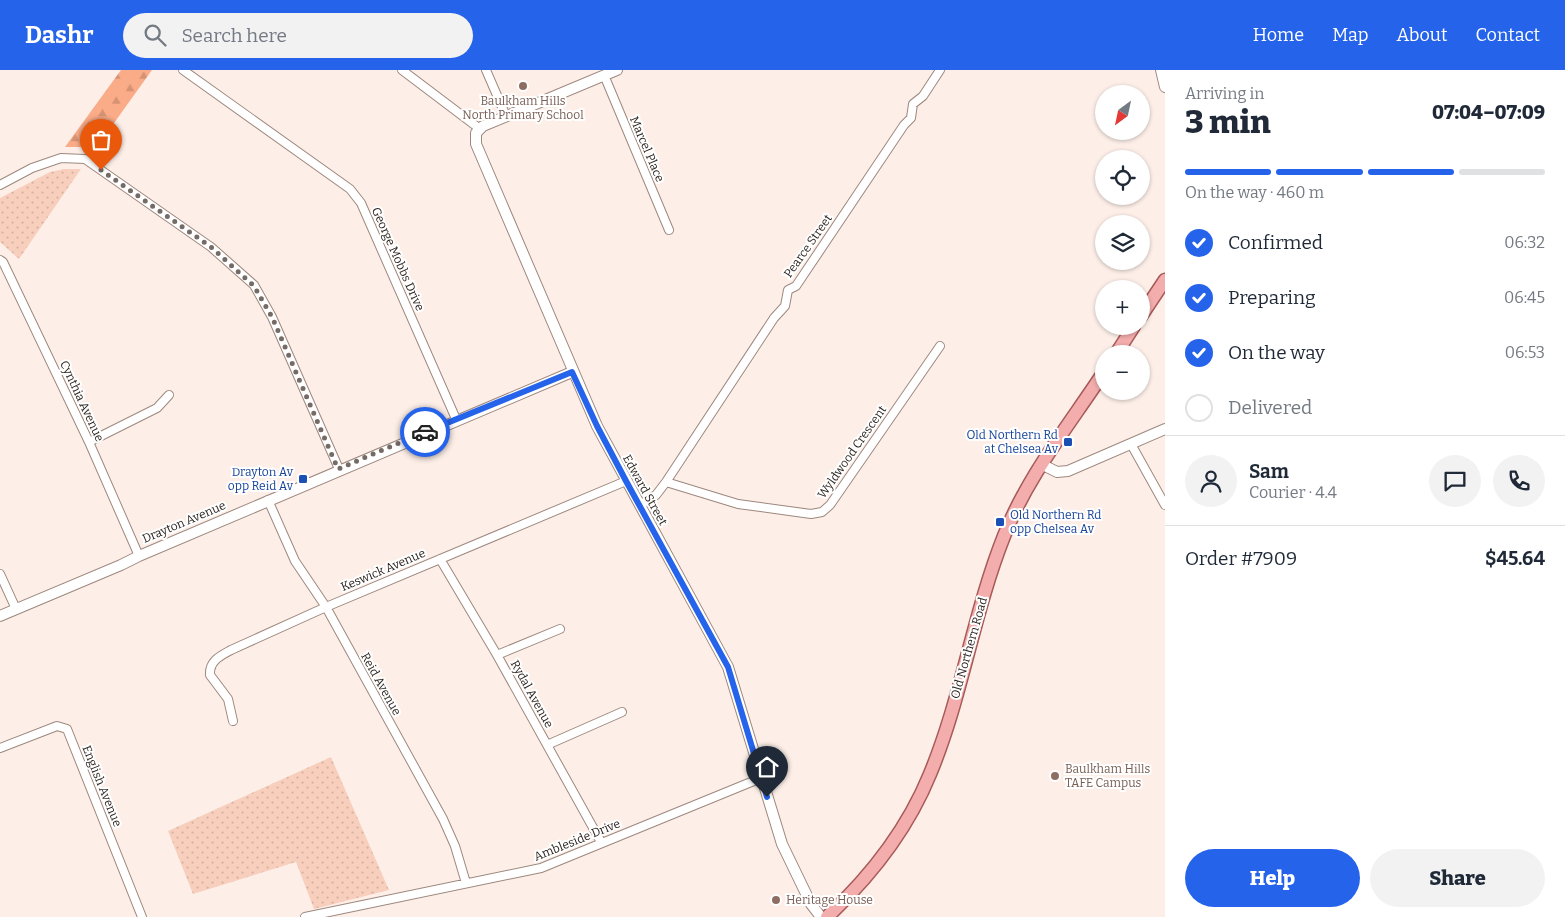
<!DOCTYPE html>
<html lang="en">
<head>
<meta charset="utf-8">
<style>
	:root { --surface:#fff; --page:#f2f2f3; --text:#1f2937; --muted:#747a83; --line:#e0e1e3; --accent:#2563eb }
	body { margin:0; font-family:Bitter,serif; background:var(--page); color:var(--text); height:100vh; display:flex; flex-direction:column; font-size:19px; white-space:nowrap }
	* { box-sizing:border-box; margin:0 }
	p { font-size:16px; color:var(--muted) }
	.icon { flex:none; width:28px; height:28px; fill:none; stroke:currentColor; stroke-width:2; stroke-linecap:round; stroke-linejoin:round }
	.map { position:relative; flex:1; overflow:hidden }
	.sheet { display:flex; flex-direction:column; background:var(--surface); width:400px }
	.sheet>* { flex:none }
	.needle { width:32px; rotate:213deg }
	.buttons { position:absolute; left:1095px; top:15px; display:grid; gap:10px }
	.buttons a { display:grid; place-items:center; width:55px; height:55px; border-radius:50%; background:var(--surface); box-shadow:0 1px 4px #0004; font-size:25px }
	.pin { position:absolute; display:grid; place-items:center; width:42px; height:42px; color:#fff; margin:-51px -21px; border-radius:50% 50% 50% 0; rotate:-45deg; box-shadow:0 0 5px #0007 }
	.pin .icon { rotate:45deg }
	.courier { position:absolute; display:grid; place-items:center; width:50px; height:50px; margin:-25px; border:4px solid #2563eb; border-radius:50%; background:#fff; color:#222; box-shadow:0 1px 6px #0007 }
	.head em { font-style:normal; font-weight:800 }
	.head div { display:flex; flex-direction:column-reverse }
	.head { display:flex; align-items:center; justify-content:space-between; height:85px; padding:0 20px }
	h1 { font-size:32px; font-weight:800; line-height:38px }
	.bar { display:grid; grid-template-columns:repeat(4,1fr); gap:8px 5px; align-content:center; height:60px; padding:0 20px }
	.bar i { height:6px; border-radius:4px; background:var(--line) }
	.bar .selected { background:var(--accent) }
	.bar p { grid-column:span 4 }
	.line { display:flex; align-items:center; gap:12px; padding:0 20px; border-top:1px solid var(--line) }
	.line div { flex:1 }
	.round { display:grid; place-items:center; flex:none; width:52px; height:52px; border-radius:26px; background:var(--page) }
	ol { padding:0 20px; list-style:none }
	li { display:flex; align-items:center; gap:15px; height:55px }
	li p { margin-inline-start:auto }
	li .icon { padding:5px; border-radius:50%; background:var(--accent); color:#fff; stroke-width:4 }
	li:last-child { color:var(--muted) }
	li i { width:28px; height:28px; border:2px solid var(--line); border-radius:50% }
	.action { display:flex; gap:10px; margin-top:auto; padding:10px 20px }
	.action a { flex:1; height:58px; border-radius:30px; background:var(--accent); color:#fff; font-size:20px; font-weight:800; line-height:58px; text-align:center }
	.action a+a { background:var(--page); color:var(--text) }
	header { display:flex; align-items:center; gap:30px; box-sizing:border-box; height:70px; padding:0 25px; background:var(--accent); color:#fff }
	header strong { font-size:24px }
	nav { display:flex; gap:28px; margin-inline-start:auto; font-size:18px }
	.search { width:350px; height:45px; background:var(--page); display:flex; align-items:center; gap:12px; box-sizing:border-box; padding:0 18px; border-radius:28px; color:var(--muted); font-size:19px }
	main { display:flex; flex:1; min-height:0 }
	.map>svg:first-child { display:block }
	.forest { fill:url(#forest-firs) }
	.park { fill:url(#park-dots) }
	.lines { fill:none; stroke-linecap:round; stroke-linejoin:round }
	.minor-casing { stroke:#9d887e; stroke-width:10 }
	.tertiary-casing { stroke:#9d887e; stroke-width:12 }
	.primary-casing { stroke:#a75a57; stroke-width:15 }
	.minor { stroke:#fff; stroke-width:8 }
	.tertiary { stroke:#fff; stroke-width:10 }
	.primary { stroke:#f2adac; stroke-width:12 }
	.done { stroke:#756b66; stroke-width:5; stroke-dasharray:0 9 }
	.route { stroke:#2563eb; stroke-width:6 }
	.education-dot { fill:#8d6e63; stroke:#fff; stroke-width:2 }
	.transit-dot { fill:#1a4fb4; stroke:#fff; stroke-width:2 }
	.labels { text-anchor:middle; stroke-width:4; stroke-linejoin:round; paint-order:stroke }
	.education-label { font-size:12px; fill:#785e54; stroke:#fff; text-anchor:start }
	.street-label { font-size:12px; fill:#2c2420; stroke:#fff }
	.transit-label { font-size:12px; fill:#164399; stroke:#fff; text-anchor:end }
</style>
</head>
<body>
<header>
<strong>Dashr</strong>
<div class="search"><svg class="icon" aria-label="search" viewBox="0 0 24 24"><circle cx="10" cy="10" r="6"/><path d="M15 15l6 6"/></svg>Search here</div>
<nav><a>Home</a><a>Map</a><a>About</a><a>Contact</a></nav>
</header>
<main>
<div class="map">
<svg width="1165" height="847" viewBox="0 0 1165 847">
	<defs>
		<pattern id="forest-firs" width="22" height="20" patternUnits="userSpaceOnUse" patternTransform="scale(1.25)"><rect width="22" height="20" fill="#faab87"/><path d="M5 1l3.5 6h-7zM16 11l3.5 6h-7z" fill="#d69374"/></pattern>
		<pattern id="park-dots" width="8" height="8" patternUnits="userSpaceOnUse" patternTransform="scale(1.25)"><rect width="8" height="8" fill="#f8cfbd"/><path d="M2 2h.1M6 6h.1" fill="none" stroke="#d5b2a2" stroke-width="1.8" stroke-linecap="round"/></pattern>
	</defs>
	<rect width="100%" height="100%" fill="#fdefe8"/>
	<!-- forest -->
	<path class="forest" d="M 121,0 L 152,0 L 94,81 L 83,77 L 65,77 Z"/>
	<!-- park -->
	<path class="park" d="M 64,99 L 81,99 L 19,189 L 0,172 L 0,128 L 50,102 Z
		M 331,687 L 389,820 L 314,839 L 296,792 L 193,824 L 168,761 Z"/>
	<g class="lines">
		<defs>
			<path id="minor" d="M 183,0 L 350,119 L 361,133 L 456,349
				M 402,0 L 480,59
				M 486,0 L 506,46
				M 604,5 L 669,160
				M 0,115 L 32,98 L 61,88 L 85,89 L 211,177 L 254,215 L 272,247 L 339,399
				M 0,190 L 3,192 L 89,372 L 139,486
				M 89,372 L 157,338 L 169,325
				M 1131,374 L 1165,435
				M 666,412 L 738,434 L 811,444 L 822,442 L 830,435 L 940,276
				M 268,430 L 295,491 L 326,537 L 443,749 L 455,776 L 466,813
				M 640,435 L 656,425 L 666,412 L 774,248 L 785,236 L 788,220 L 796,216 L 904,55 L 911,48 L 913,34 L 923,26 L 940,0
				M 440,489 L 497,585 L 601,772
				M 0,504 L 16,539
				M 497,585 L 560,559
				M 233,651 L 228,629 L 210,605 C 209,591 220,586 231,580 L 326,537 L 626,411
				M 547,675 L 622,642
				M 0,678 L 57,656 L 67,659 L 142,847
				M 305,847 L 541,798 L 761,708"/>
			<path id="tertiary" d="M 617,0 L 483,56 L 476,63 L 476,74 L 597,356 L 728,597 L 782,774 L 811,834 L 821,847
				M 1161,0 L 1165,17
				M 1043,395 L 1057,402 L 1068,401 L 1165,359
				M 0,546 L 121,495 L 139,486 L 572,302"/>
			<path id="primary" d="M 1141,246 L 1165,210
				M 1116,284 L 1134,256
				M 827,847 C 870,807 908,758 930,704 C 962,627 973,544 1004,466 C 1027,407 1069,355 1104,302"/>
		</defs>
		<!-- minor casing -->
		<use href="#minor" class="minor-casing"/>
		<!-- tertiary casing -->
		<use href="#tertiary" class="tertiary-casing"/>
		<!-- primary casing -->
		<use href="#primary" class="primary-casing"/>
		<!-- minor -->
		<use href="#minor" class="minor"/>
		<!-- tertiary -->
		<use href="#tertiary" class="tertiary"/>
		<!-- primary -->
		<use href="#primary" class="primary"/>
	</g>
	<g class="lines">
		<!-- done -->
		<path class="done" d="M 101,100 L 211,177 L 254,216 L 272,247 L 338,399 L 425,362"/>
		<!-- route -->
		<path class="route" d="M 425,362 L 572,302 L 597,356 L 626,411 L 728,597 L 767,727"/>
	</g>
	<!-- markers -->
	<g class="education-dot">
		<circle cx="523" cy="16" r="5"/>
		<circle cx="1055" cy="706" r="5"/>
		<circle cx="776" cy="830" r="5"/>
	</g>
	<g class="transit-dot">
		<rect x="1063" y="367" width="10" height="10" rx="2.5"/>
		<rect x="298" y="404" width="10" height="10" rx="2.5"/>
		<rect x="995" y="447" width="10" height="10" rx="2.5"/>
	</g>
	<g class="labels">
		<!-- education labels -->
		<g class="education-label">
			<text x="523" y="35" text-anchor="middle">Baulkham Hills<tspan x="523" dy="14">North Primary School</tspan></text>
			<text x="1065" y="703">Baulkham Hills<tspan x="1065" dy="14">TAFE Campus</tspan></text>
			<text x="786" y="834">Heritage House</text>
		</g>
		<!-- street labels -->
		<g class="street-label">
			<text transform="translate(647 79) rotate(67)" y="4">Marcel Place</text>
			<text transform="translate(808 176) rotate(-55)" y="4">Pearce Street</text>
			<text transform="translate(398 189) rotate(66)" y="4">George Mobbs Drive</text>
			<text transform="translate(82 331) rotate(65)" y="4">Cynthia Avenue</text>
			<text transform="translate(852 382) rotate(-55)" y="4">Wyldwood Crescent</text>
			<text transform="translate(645 420) rotate(61)" y="4">Edward Street</text>
			<text transform="translate(184 452) rotate(-23)" y="4">Drayton Avenue</text>
			<text transform="translate(383 500) rotate(-23)" y="4">Keswick Avenue</text>
			<text transform="translate(969 578) rotate(-74)" y="4">Old Northern Road</text>
			<text transform="translate(381 614) rotate(61)" y="4">Reid Avenue</text>
			<text transform="translate(532 624) rotate(61)" y="4">Rydal Avenue</text>
			<text transform="translate(102 716) rotate(68)" y="4">English Avenue</text>
			<text transform="translate(577 770) rotate(-22)" y="4">Ambleside Drive</text>
		</g>
		<!-- transit labels -->
		<g class="transit-label">
			<text x="1058" y="369">Old Northern Rd<tspan x="1058" dy="14">at Chelsea Av</tspan></text>
			<text x="293" y="406">Drayton Av<tspan x="293" dy="14">opp Reid Av</tspan></text>
			<text x="1010" y="449" text-anchor="start">Old Northern Rd<tspan x="1010" dy="14">opp Chelsea Av</tspan></text>
		</g>
	</g>
</svg>
<div class="buttons">
<a><svg class="needle" viewBox="-14 -14 28 28"><path d="M0-13l5 13h-10z" fill="#e53935"/><path d="M0 13l5-13h-10z" fill="#747a83"/></svg></a>
<a><svg class="icon" aria-label="locate" viewBox="0 0 24 24"><circle cx="12" cy="12" r="6"/><path d="M12 2v4M12 18v4M2 12h4M18 12h4"/></svg></a>
<a><svg class="icon" aria-label="layers" viewBox="0 0 24 24"><path d="M12 4l9 5-9 5-9-5zM3 14l9 5 9-5"/></svg></a>
<a>+</a>
<a>−</a>
</div>
<div class="pin" style="left:101px;top:100px;background:#ea580c"><svg class="icon" aria-label="bag" viewBox="0 0 24 24"><path d="M5 8h14l-1 12H6zM9 8a3 3 0 0 1 6 0"/></svg></div>
<div class="pin" style="left:767px;top:727px;background:#1f2937"><svg class="icon" aria-label="home" viewBox="0 0 24 24"><path d="M3 11l9-7 9 7M6 9v11h12V9"/></svg></div>
<div class="courier" style="left:425px;top:362px"><svg class="icon" aria-label="car" viewBox="0 0 24 24"><path d="M5 17H2v-5l4-1 3-4h7l3 4 3 1v5h-3M9 17h6M6 11h13"/><circle cx="7" cy="17" r="2"/><circle cx="17" cy="17" r="2"/></svg></div>
</div>
<section class="sheet">
<div class="head"><div><h1>3 min</h1><p>Arriving in</p></div><em>07:04–07:09</em></div>
<div class="bar"><i class="selected"></i><i class="selected"></i><i class="selected"></i><i></i><p>On the way · 460 m</p></div>
<ol>
<li><svg class="icon" aria-label="check" viewBox="0 0 24 24"><path d="M5 12l5 5 9-10"/></svg>Confirmed<p>06:32</p></li>
<li><svg class="icon" aria-label="check" viewBox="0 0 24 24"><path d="M5 12l5 5 9-10"/></svg>Preparing<p>06:45</p></li>
<li><svg class="icon" aria-label="check" viewBox="0 0 24 24"><path d="M5 12l5 5 9-10"/></svg>On the way<p>06:53</p></li>
<li><i></i>Delivered</li>
</ol>
<div class="line" style="height:90px"><a class="round"><svg class="icon" aria-label="person" viewBox="0 0 24 24"><circle cx="12" cy="8" r="4"/><path d="M4 21q1-7 8-7t8 7"/></svg></a><div><b>Sam</b><p>Courier · 4.4</p></div><a class="round"><svg class="icon" aria-label="chat" viewBox="0 0 24 24"><path d="M4 5h16v11H9l-5 4z"/></svg></a><a class="round"><svg class="icon" aria-label="phone" viewBox="0 0 24 24"><path d="M5 4h4l2 5-3 2q2 4 5 5l2-3 5 2v4C11 20 4 13 5 4z"/></svg></a></div>
<div class="line" style="height:65px"><div>Order #7909</div><b>$45.64</b></div>
<div class="action"><a>Help</a><a>Share</a></div>
</section>
</main>
</body>
</html>
